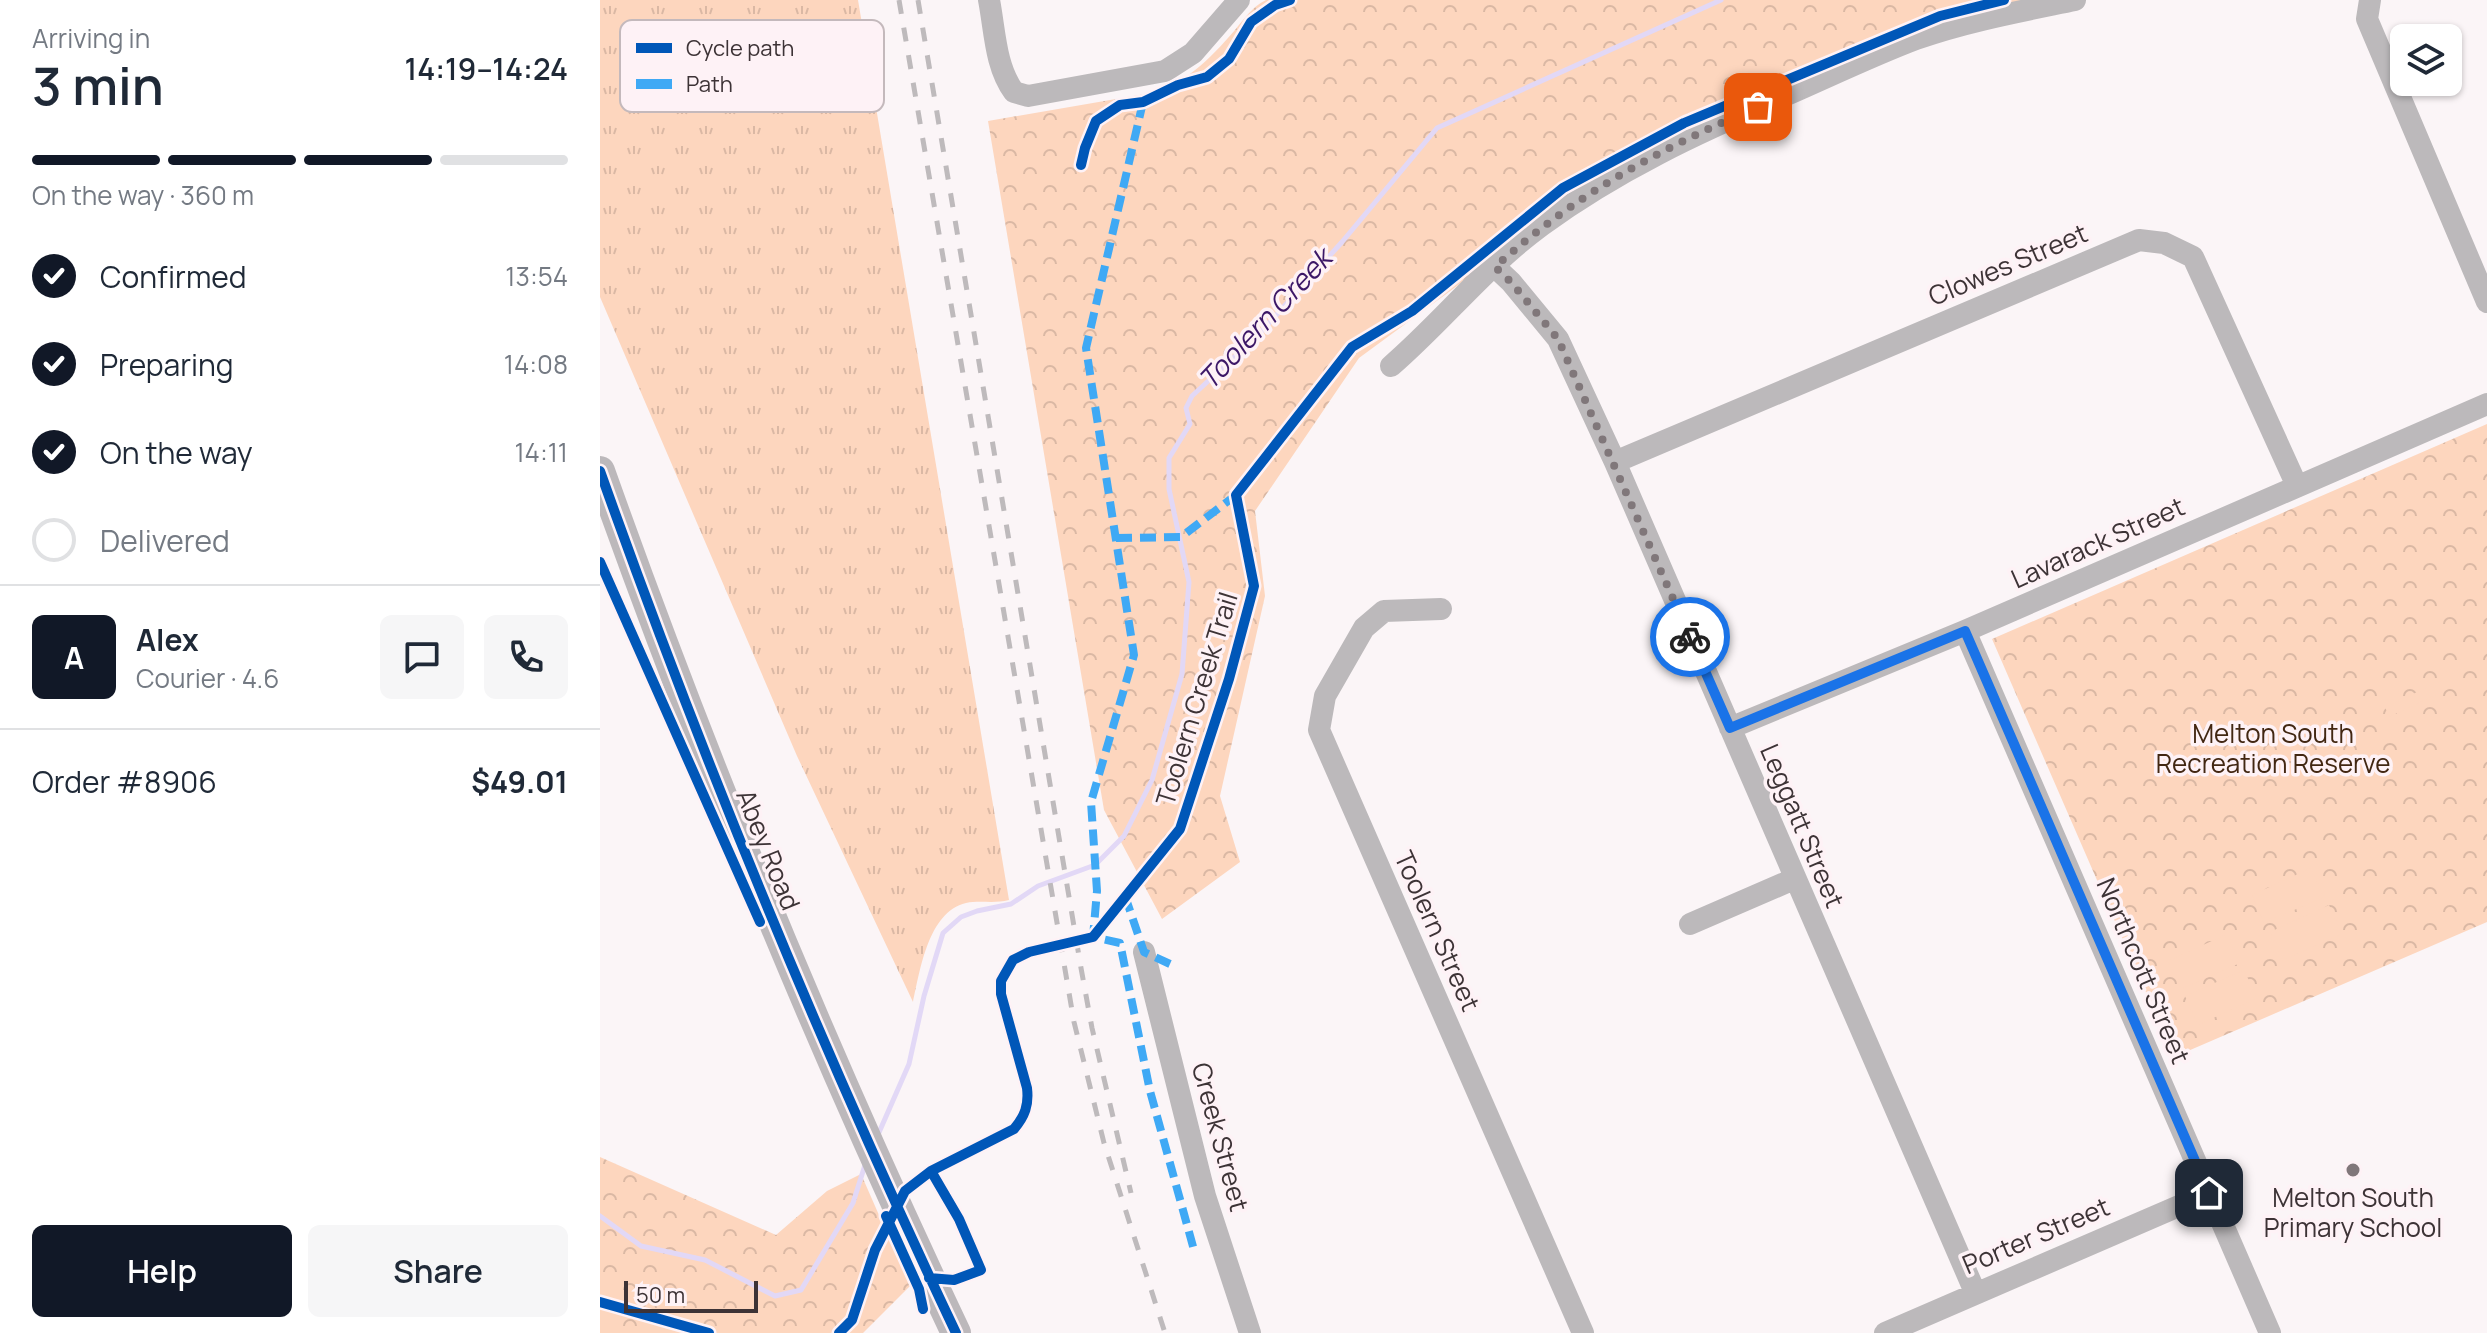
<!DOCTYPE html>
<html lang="en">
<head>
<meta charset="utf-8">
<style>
	:root { --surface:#fff; --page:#f6f6f7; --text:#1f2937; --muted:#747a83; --line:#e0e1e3; --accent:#111827 }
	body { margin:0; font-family:Manrope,sans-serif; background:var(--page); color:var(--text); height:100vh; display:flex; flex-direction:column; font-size:30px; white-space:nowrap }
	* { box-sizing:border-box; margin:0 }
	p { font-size:26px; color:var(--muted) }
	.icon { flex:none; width:44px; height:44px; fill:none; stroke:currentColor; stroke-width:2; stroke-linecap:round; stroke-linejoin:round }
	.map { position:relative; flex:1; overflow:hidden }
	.sheet { display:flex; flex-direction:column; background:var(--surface); width:600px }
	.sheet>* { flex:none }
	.controls { position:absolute; left:1790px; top:24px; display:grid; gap:16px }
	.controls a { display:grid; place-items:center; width:72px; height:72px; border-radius:12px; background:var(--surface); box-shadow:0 2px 6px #0004; font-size:40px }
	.scale { position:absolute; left:24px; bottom:20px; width:134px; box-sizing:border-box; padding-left:8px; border:4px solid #3d3336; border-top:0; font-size:22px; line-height:28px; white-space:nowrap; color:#3d3336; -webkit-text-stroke:6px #fef2f6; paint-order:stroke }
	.pin { position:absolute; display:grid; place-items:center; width:68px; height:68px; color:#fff; margin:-34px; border-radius:16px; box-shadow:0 4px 12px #0006 }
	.courier { position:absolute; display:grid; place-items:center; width:80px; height:80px; margin:-40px; border:6px solid #1a73e8; border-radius:50%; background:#fff; color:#222; box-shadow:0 2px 10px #0007 }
	.head em { font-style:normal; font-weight:600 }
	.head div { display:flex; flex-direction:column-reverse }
	.head { display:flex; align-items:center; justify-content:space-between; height:136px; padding:0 32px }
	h1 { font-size:52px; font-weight:600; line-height:60px }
	.bar { display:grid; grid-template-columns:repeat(4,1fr); gap:12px 8px; align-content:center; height:96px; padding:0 32px }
	.bar i { height:10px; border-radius:6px; background:var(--line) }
	.bar .active { background:var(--accent) }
	.bar p { grid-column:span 4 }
	.line { display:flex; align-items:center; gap:20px; padding:0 32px; border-top:2px solid var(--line) }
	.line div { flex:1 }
	.round { display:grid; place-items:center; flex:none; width:84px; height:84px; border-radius:12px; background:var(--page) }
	ol { padding:0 32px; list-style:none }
	li { display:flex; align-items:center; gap:24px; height:88px }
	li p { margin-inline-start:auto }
	li .icon { padding:8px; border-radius:50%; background:var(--accent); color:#fff; stroke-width:4 }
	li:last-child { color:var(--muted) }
	li i { width:44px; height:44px; border:4px solid var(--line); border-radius:50% }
	.action { display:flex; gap:16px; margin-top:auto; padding:16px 32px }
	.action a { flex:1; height:92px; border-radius:12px; background:var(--accent); color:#fff; font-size:32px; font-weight:600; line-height:92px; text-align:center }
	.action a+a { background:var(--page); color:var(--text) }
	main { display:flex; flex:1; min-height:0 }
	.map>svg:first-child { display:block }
	.grass { fill:url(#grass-tufts) }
	.forest { fill:url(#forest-crowns) }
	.pitch { fill:#fdd6be }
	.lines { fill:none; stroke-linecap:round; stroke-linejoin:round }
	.stream { stroke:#e2d8f6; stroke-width:5 }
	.street { stroke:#bcb9bb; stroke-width:22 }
	.secondary { stroke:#bcb8bb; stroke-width:30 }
	.rail { stroke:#bebabc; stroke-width:5; stroke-dasharray:14 14; stroke-linecap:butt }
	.quiet { stroke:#3fa9f5; stroke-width:8; stroke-dasharray:16 8; stroke-linecap:butt }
	.cycleway-casing { stroke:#fef2f6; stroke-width:15 }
	.cycleway { stroke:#0057b8; stroke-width:10 }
	.done { stroke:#80777a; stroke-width:8; stroke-dasharray:0 14.4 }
	.route { stroke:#1a73e8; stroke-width:10 }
	.poi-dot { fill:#80777a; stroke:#fef2f6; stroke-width:3 }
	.labels { text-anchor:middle; stroke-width:7; stroke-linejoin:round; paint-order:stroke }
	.street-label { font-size:26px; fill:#3d3336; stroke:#fef2f6 }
	.park-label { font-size:26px; fill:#422712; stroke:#fef2f6 }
	.poi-label { font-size:26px; fill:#3d3336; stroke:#fef2f6 }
	.water-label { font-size:28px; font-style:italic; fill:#3c1767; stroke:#fef2f6 }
	.key { fill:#fef2f6; stroke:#c4b9bc; stroke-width:2 }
	.key-label { font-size:22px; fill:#3d3336 }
</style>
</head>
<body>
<main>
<section class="sheet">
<div class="head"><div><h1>3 min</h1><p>Arriving in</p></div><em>14:19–14:24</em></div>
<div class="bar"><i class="active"></i><i class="active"></i><i class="active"></i><i></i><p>On the way · 360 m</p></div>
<ol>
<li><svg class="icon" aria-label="check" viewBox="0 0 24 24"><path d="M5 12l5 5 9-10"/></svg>Confirmed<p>13:54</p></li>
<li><svg class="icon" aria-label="check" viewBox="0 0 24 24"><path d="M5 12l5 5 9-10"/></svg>Preparing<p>14:08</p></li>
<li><svg class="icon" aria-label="check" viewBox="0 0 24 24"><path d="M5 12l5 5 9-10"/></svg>On the way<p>14:11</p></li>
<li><i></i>Delivered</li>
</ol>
<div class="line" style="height:144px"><b class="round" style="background:var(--accent);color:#fff">A</b><div><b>Alex</b><p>Courier · 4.6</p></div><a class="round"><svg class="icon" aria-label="chat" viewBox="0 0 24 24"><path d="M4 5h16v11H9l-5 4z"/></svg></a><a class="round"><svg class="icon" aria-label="phone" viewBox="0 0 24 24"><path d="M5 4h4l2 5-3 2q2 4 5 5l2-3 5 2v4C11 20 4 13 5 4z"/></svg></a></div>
<div class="line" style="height:104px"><div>Order #8906</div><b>$49.01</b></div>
<div class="action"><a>Help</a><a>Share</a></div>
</section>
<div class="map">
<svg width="1887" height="1333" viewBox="0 0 1887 1333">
	<defs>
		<pattern id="grass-tufts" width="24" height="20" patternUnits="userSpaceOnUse" patternTransform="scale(2)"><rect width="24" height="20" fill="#fdd6be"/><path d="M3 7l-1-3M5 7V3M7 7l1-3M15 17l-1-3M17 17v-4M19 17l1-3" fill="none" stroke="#dab8a4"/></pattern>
		<pattern id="forest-crowns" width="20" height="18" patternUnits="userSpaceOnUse" patternTransform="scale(2)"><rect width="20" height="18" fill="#fdd6be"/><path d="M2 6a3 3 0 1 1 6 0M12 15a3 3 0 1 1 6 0" fill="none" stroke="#dab8a4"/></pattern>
	</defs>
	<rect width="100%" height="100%" fill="#fbf5f7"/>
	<!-- grass -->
	<path class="grass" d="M 0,0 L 258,0 L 409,900 C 394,904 380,900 366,903 C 328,912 320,971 313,1002 L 197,756 L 0,297 Z"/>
	<!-- forest -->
	<path class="forest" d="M 666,0 L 1431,0 L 968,194 L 857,286 L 759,358 L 655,511 L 665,596 L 620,796 L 640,862 L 562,919 L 504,810 L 388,121 L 545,94 C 585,85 608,61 635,30 C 644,19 652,7 666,0 Z
		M 1887,424 L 1887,922 L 1574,1057 L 1392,639 Z
		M 0,1157 L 176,1235 L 227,1191 L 261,1174 L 310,1286 L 263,1333 L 0,1333 Z"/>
	<!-- pitch -->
	<path class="pitch" d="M 1845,679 L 1850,688 L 1789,717 L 1785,707 Z
		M 1711,868 L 1724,897 L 1664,923 L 1652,895 Z
		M 1729,905 L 1742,934 L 1683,960 L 1670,932 Z
		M 1627,934 L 1640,963 L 1581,989 L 1568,961 Z
		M 1644,970 L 1657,998 L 1598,1025 L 1585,996 Z"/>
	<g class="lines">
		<!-- stream -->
		<path class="stream" d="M 277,1137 L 309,1064 L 324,996 L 343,933 L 361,917 L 377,911 L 411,904 L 438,886 L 495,865 L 524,836 L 552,780 L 582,674 L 589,582 L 569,489 L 569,458 L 590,424 L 586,408 L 592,396 L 660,333 L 742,242 L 837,128 L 1121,0
			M 0,1216 L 41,1246 L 105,1260 L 175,1296 L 201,1290 L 253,1203 L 265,1165"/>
		<!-- street -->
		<path class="street" d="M 389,0 C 395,31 395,66 414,92 L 428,96 L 565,71 L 593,53 L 639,0
			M 1770,0 L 1767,19 L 1887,302
			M 895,267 L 911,282 L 958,339 L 1015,462 L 1375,1292
			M 791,366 C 843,321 886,266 942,225 C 1016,171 1098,132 1182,97 C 1226,78 1271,56 1316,39 C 1367,21 1422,11 1475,0
			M 1015,462 L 1539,240 L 1564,243 L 1593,257 L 1697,486
			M 841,609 L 784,611 L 764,628 L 725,696 L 719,730 L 983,1333
			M 1365,631 L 1670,1333
			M 1130,728 L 1365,631 L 1887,404
			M 1090,924 L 1194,879
			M 544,952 L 605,1196 L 650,1333
			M 1285,1333 L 1609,1193"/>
		<!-- secondary -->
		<path class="secondary" d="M 0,471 C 104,764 223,1052 356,1333"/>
		<!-- rail -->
		<path class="rail" d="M 299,0 L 474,1022 L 504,1143 L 565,1333
			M 318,0 L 481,968 L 492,1028 L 531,1193"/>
		<!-- quiet -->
		<path class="quiet" d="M 543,102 L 486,348 L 534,655 L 491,802 L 497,891 L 493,937 L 520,943 L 550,1091 L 594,1250
			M 516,538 L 581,537 L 636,495
			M 525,896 L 544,952 L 570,964"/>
		<defs>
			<path id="cycleway" d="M 481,165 L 485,148 L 496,121 L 520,105 L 543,102 L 578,85 L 607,77 L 629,59 L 651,22 L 675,5 L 690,0
				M 0,471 C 104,764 223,1052 356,1333
				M 0,562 L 160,922
				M 286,1216 L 319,1289 L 323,1309
				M 329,1278 L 354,1280 L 381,1270 L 359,1219 L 331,1171
				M 0,1302 L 109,1333
				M 239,1333 L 252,1320 L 275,1250 L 305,1191 L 331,1171 L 414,1129 C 425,1116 429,1105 427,1088 L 401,994 L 401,981 L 413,960 L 429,952 L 493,937 L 580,829 L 629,679 L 654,586 L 636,495 L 752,347 L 812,311 L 963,188 L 1084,123 L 1340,16 L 1404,0"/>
		</defs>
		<!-- cycleway casing -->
		<use href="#cycleway" class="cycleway-casing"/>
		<!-- cycleway -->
		<use href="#cycleway" class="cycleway"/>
	</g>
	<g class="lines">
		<!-- done -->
		<path class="done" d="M 1090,637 L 958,339 L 911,282 L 895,267 C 976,194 1057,150 1158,107"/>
		<!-- route -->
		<path class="route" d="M 1090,637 L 1130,728 L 1365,631 L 1609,1193"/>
	</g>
	<!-- markers -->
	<circle class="poi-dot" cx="1753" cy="1170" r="8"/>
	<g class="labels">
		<!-- street labels -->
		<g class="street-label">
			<text transform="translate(1408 265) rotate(-23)" y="9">Clowes Street</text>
			<text transform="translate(1498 543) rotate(-24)" y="9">Lavarack Street</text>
			<text transform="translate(597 699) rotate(-73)" y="9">Toolern Creek Trail</text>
			<text transform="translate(1202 826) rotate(67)" y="9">Leggatt Street</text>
			<text transform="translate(168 850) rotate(68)" y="9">Abey Road</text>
			<text transform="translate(837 931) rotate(66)" y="9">Toolern Street</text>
			<text transform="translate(1543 971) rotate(67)" y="9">Northcott Street</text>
			<text transform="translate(620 1137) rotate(75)" y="9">Creek Street</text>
			<text transform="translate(1436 1236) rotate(-23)" y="9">Porter Street</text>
		</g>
		<!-- park labels -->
		<g class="park-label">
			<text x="1673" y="743">Melton South<tspan x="1673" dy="30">Recreation Reserve</tspan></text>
		</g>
		<!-- poi labels -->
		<g class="poi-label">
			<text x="1753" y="1207">Melton South<tspan x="1753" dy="30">Primary School</tspan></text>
		</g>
		<!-- water labels -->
		<g class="water-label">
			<text transform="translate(665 319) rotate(-47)" y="10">Toolern Creek</text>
		</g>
	</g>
	<!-- legend -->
	<rect x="20" y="20" width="264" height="92" rx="12" class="key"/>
	<rect x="36" y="43" width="36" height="10" fill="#0057b8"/>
	<rect x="36" y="79" width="36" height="10" fill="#3fa9f5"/>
	<g class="key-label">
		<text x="86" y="56">Cycle path</text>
		<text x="86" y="92">Path</text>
	</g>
</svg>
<div class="controls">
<a><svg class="icon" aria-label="layers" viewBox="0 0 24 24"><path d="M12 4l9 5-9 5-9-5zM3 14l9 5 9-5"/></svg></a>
</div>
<div class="scale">50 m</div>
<div class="pin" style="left:1158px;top:107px;background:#ea580c"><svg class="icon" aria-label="bag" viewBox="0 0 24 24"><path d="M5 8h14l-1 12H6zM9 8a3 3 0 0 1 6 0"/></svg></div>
<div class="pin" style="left:1609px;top:1193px;background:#1f2937"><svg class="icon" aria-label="home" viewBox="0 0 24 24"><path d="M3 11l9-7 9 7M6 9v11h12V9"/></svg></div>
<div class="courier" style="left:1090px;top:637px"><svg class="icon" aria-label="bike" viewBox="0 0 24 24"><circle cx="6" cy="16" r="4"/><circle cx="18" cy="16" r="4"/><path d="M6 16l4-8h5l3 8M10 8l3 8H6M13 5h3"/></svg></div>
</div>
</main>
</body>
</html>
